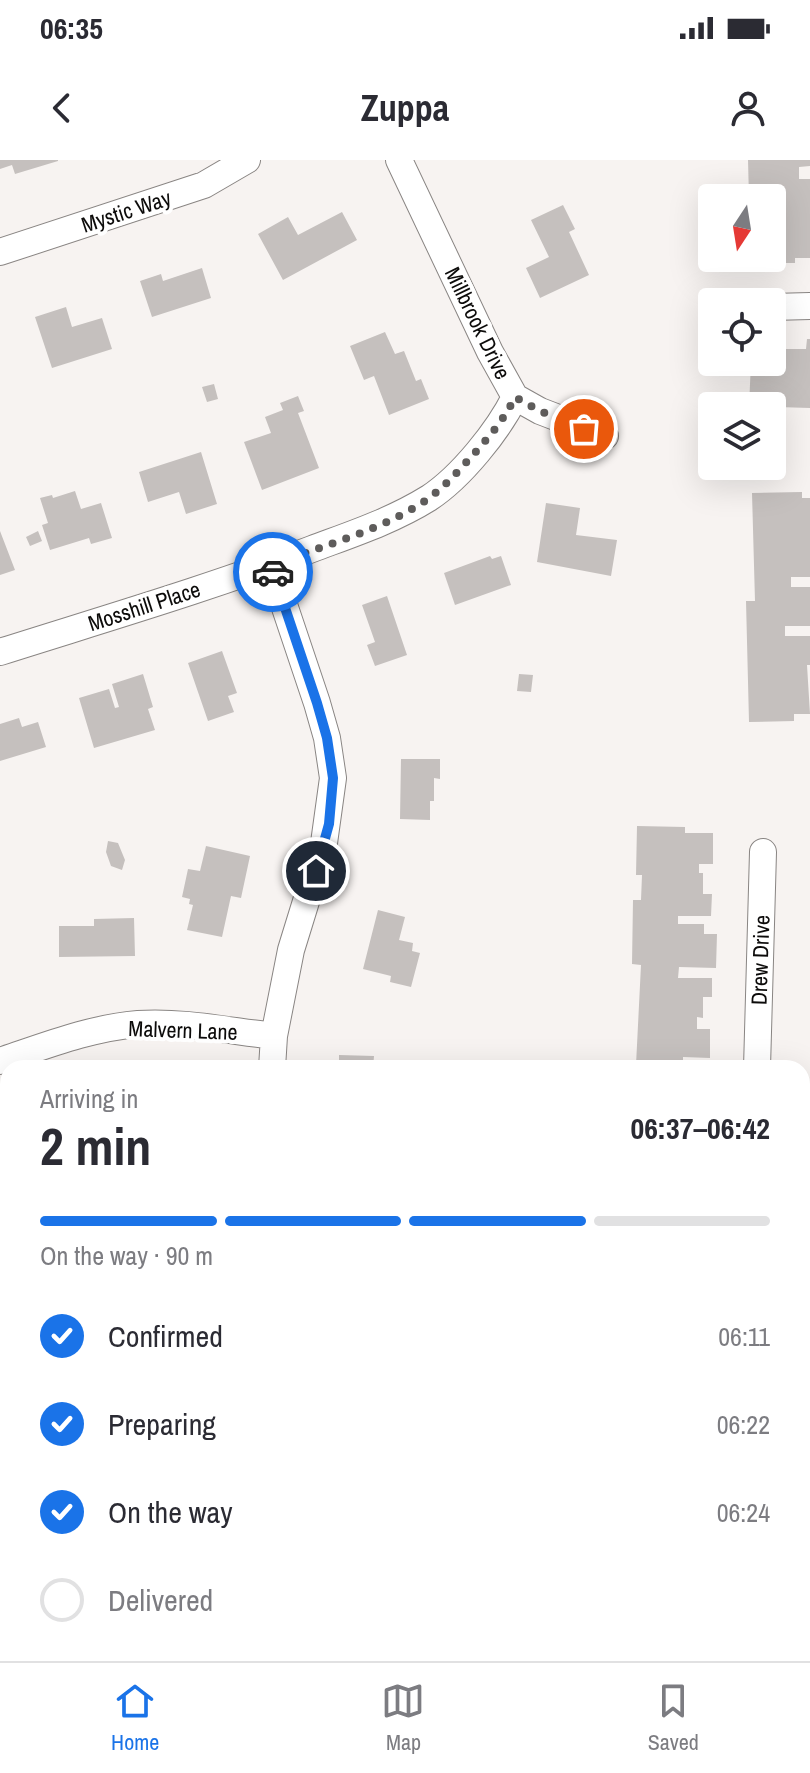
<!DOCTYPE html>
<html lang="en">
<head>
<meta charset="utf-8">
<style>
	:root { --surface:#fff; --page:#f2f2f3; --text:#2b2b33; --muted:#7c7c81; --line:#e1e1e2; --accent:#1a73e8 }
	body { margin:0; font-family:"Archivo Narrow",sans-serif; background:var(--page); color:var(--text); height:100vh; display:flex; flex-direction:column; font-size:30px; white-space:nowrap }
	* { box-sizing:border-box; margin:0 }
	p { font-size:26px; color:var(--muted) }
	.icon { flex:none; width:44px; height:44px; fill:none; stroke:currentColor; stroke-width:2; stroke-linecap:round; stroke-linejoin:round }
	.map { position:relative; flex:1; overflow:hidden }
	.drawer { position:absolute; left:0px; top:900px; width:810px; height:602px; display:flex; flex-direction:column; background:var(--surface); border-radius:24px 24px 0 0; box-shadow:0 8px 32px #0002 }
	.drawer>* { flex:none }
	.needle { width:52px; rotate:192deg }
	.buttons { position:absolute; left:698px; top:24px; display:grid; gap:16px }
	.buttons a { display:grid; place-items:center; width:88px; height:88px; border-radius:8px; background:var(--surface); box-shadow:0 8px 32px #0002; font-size:40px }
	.pin { position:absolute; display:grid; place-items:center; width:68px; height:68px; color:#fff; margin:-34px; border:4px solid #fff; border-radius:50%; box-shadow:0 2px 8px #0007 }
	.courier { position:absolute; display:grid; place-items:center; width:80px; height:80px; margin:-40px; border:6px solid #1a73e8; border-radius:50%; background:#fff; color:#222; box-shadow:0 2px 10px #0007 }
	.head em { font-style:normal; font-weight:700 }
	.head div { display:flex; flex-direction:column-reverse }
	.head { display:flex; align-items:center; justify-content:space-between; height:136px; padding:0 40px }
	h1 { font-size:52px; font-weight:700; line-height:60px }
	.bar { display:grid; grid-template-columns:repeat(4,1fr); gap:12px 8px; align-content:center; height:96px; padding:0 40px }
	.bar i { height:10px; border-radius:6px; background:var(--line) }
	.bar .on { background:var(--accent) }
	.bar p { grid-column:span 4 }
	ol { padding:0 40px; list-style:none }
	li { display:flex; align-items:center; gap:24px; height:88px }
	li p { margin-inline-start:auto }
	li .icon { padding:8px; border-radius:50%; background:var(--accent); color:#fff; stroke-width:4 }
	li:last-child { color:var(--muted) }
	li i { width:44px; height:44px; border:4px solid var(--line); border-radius:50% }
	.status { display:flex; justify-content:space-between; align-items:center; height:56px; padding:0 40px; background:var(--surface); direction:ltr }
	.status svg { height:22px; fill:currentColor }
	header { display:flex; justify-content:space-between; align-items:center; height:104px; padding:0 40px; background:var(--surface); font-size:36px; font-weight:700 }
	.tabs { display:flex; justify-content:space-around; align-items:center; height:112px; border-top:2px solid var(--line); background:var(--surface); font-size:22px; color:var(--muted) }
	.tabs a { display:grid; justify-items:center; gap:4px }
	.tabs .on { color:var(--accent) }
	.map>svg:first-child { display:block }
	.building { fill:#c5c0be }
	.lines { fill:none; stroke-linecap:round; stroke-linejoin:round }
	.minor-casing { stroke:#898583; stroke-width:28 }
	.minor { stroke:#fff; stroke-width:26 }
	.done { stroke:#5e5c5b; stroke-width:8; stroke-dasharray:0 14.4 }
	.route { stroke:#1a73e8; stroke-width:10 }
	.labels { text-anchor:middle; stroke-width:8; stroke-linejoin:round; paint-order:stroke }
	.street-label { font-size:22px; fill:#0c0b0a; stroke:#fff }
</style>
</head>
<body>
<div class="status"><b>06:35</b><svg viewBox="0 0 49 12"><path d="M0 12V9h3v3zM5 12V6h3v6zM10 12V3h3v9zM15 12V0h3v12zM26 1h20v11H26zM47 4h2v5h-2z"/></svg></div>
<header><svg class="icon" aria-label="back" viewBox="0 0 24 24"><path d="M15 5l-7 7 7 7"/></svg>Zuppa<svg class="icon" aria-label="person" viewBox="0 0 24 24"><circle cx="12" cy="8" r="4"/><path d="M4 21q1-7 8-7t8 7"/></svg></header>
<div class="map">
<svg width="810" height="1501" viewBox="0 0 810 1501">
	<rect width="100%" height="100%" fill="#f7f3f1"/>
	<!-- building -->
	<path class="building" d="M 0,0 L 58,0 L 58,1 L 15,14 L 12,5 L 0,9 Z
		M 748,0 L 810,0 L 810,6 L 799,7 L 799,19 L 810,19 L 810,98 L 795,98 L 795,103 L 781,103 L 781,107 L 750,107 L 749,98 L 772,98 L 772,38 L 749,38 Z
		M 563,45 L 575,69 L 569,72 L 589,115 L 540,138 L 526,108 L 549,97 L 531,60 Z
		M 342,52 L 357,80 L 283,120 L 258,74 L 288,57 L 298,75 Z
		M 202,108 L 211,138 L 152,157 L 140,121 L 161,114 L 163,121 Z
		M 66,147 L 72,167 L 102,158 L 112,189 L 52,208 L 35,157 Z
		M 385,172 L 395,194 L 404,191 L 416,221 L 421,219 L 429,239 L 389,255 L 374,216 L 364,220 L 350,186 Z
		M 772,176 L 784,176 L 784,189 L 806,189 L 807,179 L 810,179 L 810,248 L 749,246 L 751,202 L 772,202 Z
		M 214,224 L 218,239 L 207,242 L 202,227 Z
		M 298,236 L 304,251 L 298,253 L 319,308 L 262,330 L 244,282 L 271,273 L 265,257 L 283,250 L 280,243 Z
		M 201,292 L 217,344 L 186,354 L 179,332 L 148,342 L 139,312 Z
		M 75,331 L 81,349 L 101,343 L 112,378 L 91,384 L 89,378 L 50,390 L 42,365 L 48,363 L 40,338 L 52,335 L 53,338 Z
		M 802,332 L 802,338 L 810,338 L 810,417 L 791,417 L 791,427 L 810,427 L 810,466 L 785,466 L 785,476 L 810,476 L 810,505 L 807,505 L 810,554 L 794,554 L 794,561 L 749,562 L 746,441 L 755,441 L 752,333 Z
		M 546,343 L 580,348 L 576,375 L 617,380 L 611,416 L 537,402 Z
		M 0,371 L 15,410 L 0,415 Z
		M 38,371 L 42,381 L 30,386 L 26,377 Z
		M 490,396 L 492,399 L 501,396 L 511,425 L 455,445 L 444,413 Z
		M 387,436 L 407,495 L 375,506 L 367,485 L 375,482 L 362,445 Z
		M 222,491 L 237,533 L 228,536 L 234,552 L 208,561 L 188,503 Z
		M 143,514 L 153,547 L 148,549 L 155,570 L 94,588 L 79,538 L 109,529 L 115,548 L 119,547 L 112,524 Z
		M 519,514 L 533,515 L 531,532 L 517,531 Z
		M 19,558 L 22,567 L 38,562 L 46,587 L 0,601 L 0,564 Z
		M 401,599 L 440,599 L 440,619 L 434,618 L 434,641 L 430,641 L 430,660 L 400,659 Z
		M 637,666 L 685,667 L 685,673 L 713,673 L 713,704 L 699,704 L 699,713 L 703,713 L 703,734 L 712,734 L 711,756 L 678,756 L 678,764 L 704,764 L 704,774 L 717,774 L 716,808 L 679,807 L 678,818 L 712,818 L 712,837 L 703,837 L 703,858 L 697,857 L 697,869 L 710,869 L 710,898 L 683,897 L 683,901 L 669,901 L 669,905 L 636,905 L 641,805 L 632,804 L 633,740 L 641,740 L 642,715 L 636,715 Z
		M 108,681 L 118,683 L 125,700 L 122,710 L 111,706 L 106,692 Z
		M 206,686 L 250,696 L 241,738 L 231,736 L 222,777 L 187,770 L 193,745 L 189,744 L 190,739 L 182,737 L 188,709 L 200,711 Z
		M 378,750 L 405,757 L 399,780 L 413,783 L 412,791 L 420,793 L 411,827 L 390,822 L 391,816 L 363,809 Z
		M 134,758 L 135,796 L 59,797 L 59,766 L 94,766 L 94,759 Z
		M 339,895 L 374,896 L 373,908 L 339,908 Z
		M 802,1050 L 810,1050 L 810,1082 L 802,1082 Z
		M 802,1102 L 810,1103 L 810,1130 L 802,1130 Z
		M 802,1152 L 810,1152 L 810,1181 L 806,1181 L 806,1166 L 802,1166 Z
		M 803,1201 L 810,1201 L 810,1225 L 802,1224 Z
		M 8,1425 L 8,1452 L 0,1443 L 0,1432 Z
		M 334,1494 L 391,1494 L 391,1497 L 335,1499 Z
		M 628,1494 L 711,1494 L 711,1501 L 628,1501 Z"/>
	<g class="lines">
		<defs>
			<path id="minor" d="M 399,0 L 490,192 L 515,237 L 540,251 L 605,276
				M 0,92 L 204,25 L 247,0
				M 772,147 L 810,146
				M 271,406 L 317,543 L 327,578 L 333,618 L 324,683 L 291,790 L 274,876 L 272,908
				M 0,492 C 104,459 210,428 312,389 C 352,374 392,361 429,338 C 461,317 498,271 515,237
				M 0,901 C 45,886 90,868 138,864 C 183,861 230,871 274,876
				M 757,908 L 763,692
				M 802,989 L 810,986
				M 0,1335 L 8,1330
				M 266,1494 L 266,1501
				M 751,1494 L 751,1501"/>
		</defs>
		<!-- minor casing -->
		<use href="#minor" class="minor-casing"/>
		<!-- minor -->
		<use href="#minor" class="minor"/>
	</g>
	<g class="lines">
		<!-- done -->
		<path class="done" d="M 273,412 L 271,406 C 322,385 389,369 433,335 C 448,323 460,309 472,296 C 489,277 504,260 515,237 L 540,251 L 584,269"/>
		<!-- route -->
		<path class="route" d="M 273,412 L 317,543 L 327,578 L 333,618 L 329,664 L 316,711"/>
	</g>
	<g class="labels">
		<!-- street labels -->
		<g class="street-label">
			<text transform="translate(126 51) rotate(-18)" y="8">Mystic Way</text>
			<text transform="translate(478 163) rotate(64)" y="8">Millbrook Drive</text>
			<text transform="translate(144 446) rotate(-18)" y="8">Mosshill Place</text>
			<text transform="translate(760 800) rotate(-88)" y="8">Drew Drive</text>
			<text transform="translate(183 870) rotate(2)" y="8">Malvern Lane</text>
		</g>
	</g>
</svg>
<div class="buttons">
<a><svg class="needle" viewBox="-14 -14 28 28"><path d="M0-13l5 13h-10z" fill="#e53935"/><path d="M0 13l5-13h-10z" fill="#7c7c81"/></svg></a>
<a><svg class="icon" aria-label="locate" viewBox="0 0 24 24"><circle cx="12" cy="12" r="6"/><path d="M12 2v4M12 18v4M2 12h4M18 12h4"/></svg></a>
<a><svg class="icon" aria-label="layers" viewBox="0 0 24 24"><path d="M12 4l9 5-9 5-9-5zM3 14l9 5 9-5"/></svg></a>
</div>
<div class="pin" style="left:584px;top:269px;background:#ea580c"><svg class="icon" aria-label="bag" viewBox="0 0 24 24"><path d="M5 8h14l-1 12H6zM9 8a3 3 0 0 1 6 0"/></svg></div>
<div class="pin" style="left:316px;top:711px;background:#1f2937"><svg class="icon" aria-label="home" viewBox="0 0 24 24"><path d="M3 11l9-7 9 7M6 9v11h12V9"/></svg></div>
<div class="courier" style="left:273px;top:412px"><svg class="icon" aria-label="car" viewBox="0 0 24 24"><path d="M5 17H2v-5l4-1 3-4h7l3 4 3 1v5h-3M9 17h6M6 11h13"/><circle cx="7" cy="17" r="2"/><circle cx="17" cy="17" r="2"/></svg></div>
<section class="drawer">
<div class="head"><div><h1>2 min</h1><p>Arriving in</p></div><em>06:37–06:42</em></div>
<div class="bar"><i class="on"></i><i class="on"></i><i class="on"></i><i></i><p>On the way · 90 m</p></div>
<ol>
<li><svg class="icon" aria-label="check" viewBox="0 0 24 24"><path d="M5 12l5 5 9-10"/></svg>Confirmed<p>06:11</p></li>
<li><svg class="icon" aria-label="check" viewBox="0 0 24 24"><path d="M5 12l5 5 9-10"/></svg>Preparing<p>06:22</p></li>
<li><svg class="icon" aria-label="check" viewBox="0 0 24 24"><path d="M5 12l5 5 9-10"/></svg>On the way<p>06:24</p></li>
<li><i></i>Delivered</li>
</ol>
</section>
</div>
<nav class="tabs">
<a class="on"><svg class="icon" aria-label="home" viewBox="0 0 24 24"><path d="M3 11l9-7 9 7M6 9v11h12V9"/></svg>Home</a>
<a><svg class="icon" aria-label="map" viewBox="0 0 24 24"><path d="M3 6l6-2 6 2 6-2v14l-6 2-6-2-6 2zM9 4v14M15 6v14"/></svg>Map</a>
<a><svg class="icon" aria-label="saved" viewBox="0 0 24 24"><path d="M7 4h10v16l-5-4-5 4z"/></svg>Saved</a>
</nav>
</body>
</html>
